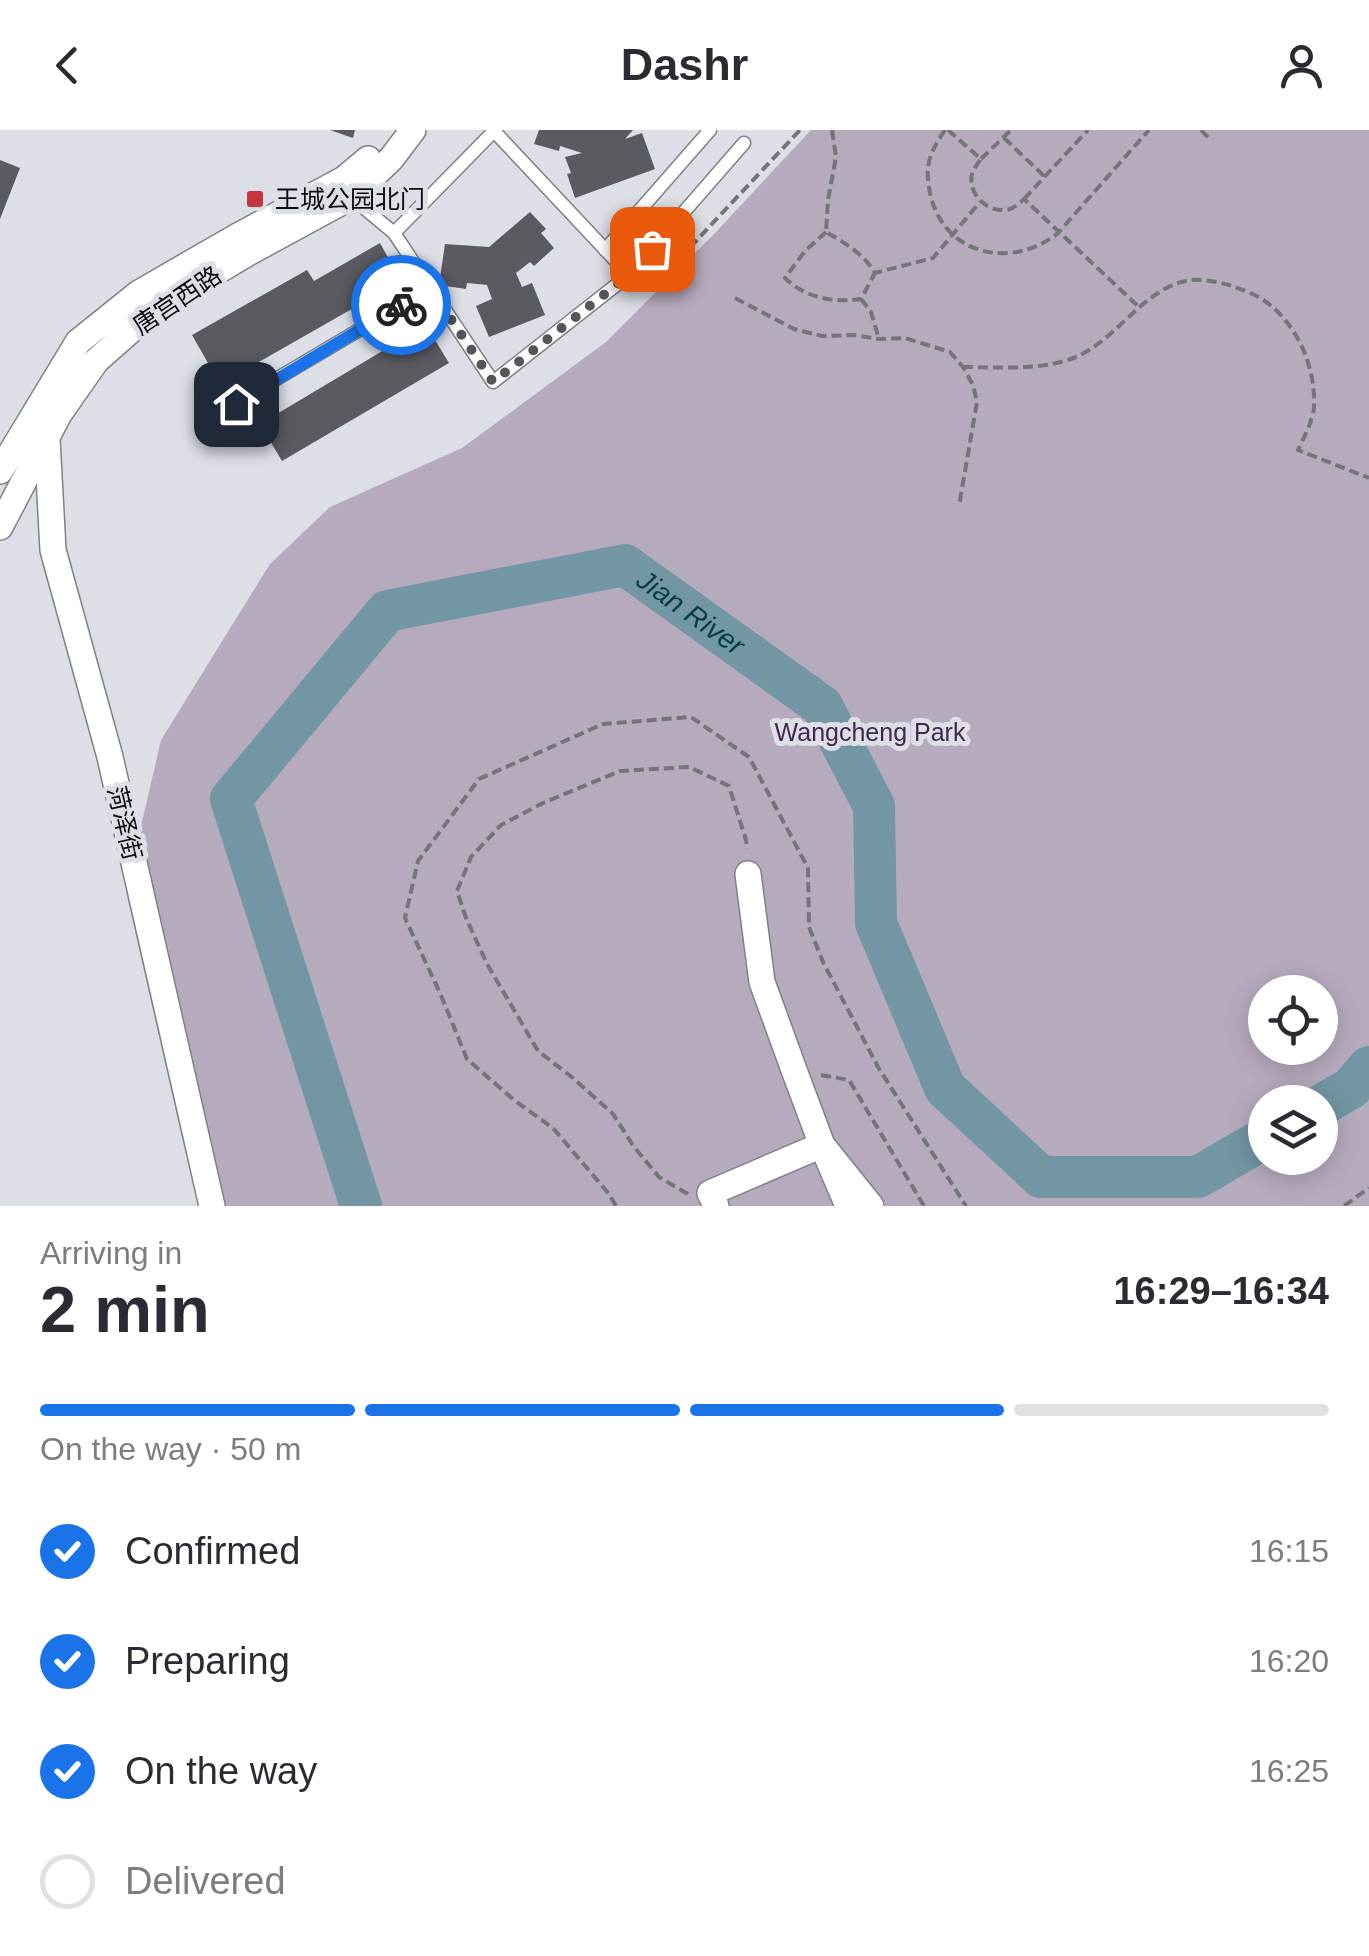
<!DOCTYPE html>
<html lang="en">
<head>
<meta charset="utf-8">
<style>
	:root { --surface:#fff; --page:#f7f7f7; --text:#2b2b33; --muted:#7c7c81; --line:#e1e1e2; --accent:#1a73e8 }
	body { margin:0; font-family:Arial,"Noto Sans SC",sans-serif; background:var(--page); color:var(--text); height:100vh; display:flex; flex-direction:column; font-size:38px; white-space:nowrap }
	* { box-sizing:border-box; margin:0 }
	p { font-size:32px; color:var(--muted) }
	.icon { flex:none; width:55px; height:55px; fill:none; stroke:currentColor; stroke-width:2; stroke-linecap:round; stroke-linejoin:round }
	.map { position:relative; height:1076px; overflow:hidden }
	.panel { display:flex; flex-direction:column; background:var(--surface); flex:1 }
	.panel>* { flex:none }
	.fabs { position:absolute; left:1248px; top:845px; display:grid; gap:20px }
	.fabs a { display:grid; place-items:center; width:90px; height:90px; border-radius:50%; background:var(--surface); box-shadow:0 5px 25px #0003; font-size:50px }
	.pin { position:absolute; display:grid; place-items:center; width:85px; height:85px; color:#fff; margin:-42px; border-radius:20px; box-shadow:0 5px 15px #0006 }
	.courier { position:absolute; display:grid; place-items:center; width:100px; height:100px; margin:-50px; border:8px solid #1a73e8; border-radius:50%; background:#fff; color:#222; box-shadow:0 2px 12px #0007 }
	.summary em { font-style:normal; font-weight:800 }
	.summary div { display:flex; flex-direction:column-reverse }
	.summary { display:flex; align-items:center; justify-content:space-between; height:170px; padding:0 40px }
	h1 { font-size:65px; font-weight:800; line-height:75px }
	.bar { display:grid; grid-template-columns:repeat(4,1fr); gap:15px 10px; align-content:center; height:120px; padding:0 40px }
	.bar i { height:12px; border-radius:8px; background:var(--line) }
	.bar .selected { background:var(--accent) }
	.bar p { grid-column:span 4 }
	ol { padding:0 40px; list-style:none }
	li { display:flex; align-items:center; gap:30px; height:110px }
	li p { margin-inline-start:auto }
	li .icon { padding:10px; border-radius:50%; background:var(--accent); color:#fff; stroke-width:4 }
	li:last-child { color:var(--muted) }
	li i { width:55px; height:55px; border:5px solid var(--line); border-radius:50% }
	header { display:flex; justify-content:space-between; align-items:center; height:130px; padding:0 40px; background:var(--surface); font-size:45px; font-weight:800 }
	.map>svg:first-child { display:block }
	.green { fill:#b6abbd; fill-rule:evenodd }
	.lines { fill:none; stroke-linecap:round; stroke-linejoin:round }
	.river { stroke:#7296a3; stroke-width:42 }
	.building { fill:#5a5a60 }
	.lane-casing { stroke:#7f8187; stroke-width:15 }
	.street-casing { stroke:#7f8187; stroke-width:28 }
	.path { stroke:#737579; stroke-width:4; stroke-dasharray:10 5; stroke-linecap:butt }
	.lane { stroke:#fff; stroke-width:12 }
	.street { stroke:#fff; stroke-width:25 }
	.done { stroke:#55565a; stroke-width:10; stroke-dasharray:0 18 }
	.route { stroke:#1a73e8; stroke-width:12 }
	.poi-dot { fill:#c53540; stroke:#dcdfe6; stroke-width:4 }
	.labels { text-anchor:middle; stroke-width:10; stroke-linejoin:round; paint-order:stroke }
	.poi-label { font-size:25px; fill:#0c0d0f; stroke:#dcdfe6; text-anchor:start }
	.street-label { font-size:25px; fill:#0c0d0f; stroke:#dcdfe6 }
	.park-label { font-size:25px; fill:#432951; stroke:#dcdfe6 }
	.water-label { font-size:28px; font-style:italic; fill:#043e4d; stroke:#dcdfe6 }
</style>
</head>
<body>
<header><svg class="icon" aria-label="back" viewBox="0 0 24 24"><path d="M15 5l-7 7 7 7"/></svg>Dashr<svg class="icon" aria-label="person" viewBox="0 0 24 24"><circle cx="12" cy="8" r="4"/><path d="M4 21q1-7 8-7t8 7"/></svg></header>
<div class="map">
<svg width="1369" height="1076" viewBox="0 0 1369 1076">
	<rect width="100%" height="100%" fill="#dcdfe6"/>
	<!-- green -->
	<path class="green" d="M 811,0 L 1369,0 L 1369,1076 L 209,1076 L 183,1012 L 126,761 L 161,610 L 270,434 L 330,377 L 462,318 L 606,212 L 716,102 ZM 1265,862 L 1320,862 L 1320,918 L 1265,918 ZM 1265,972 L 1320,972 L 1320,1028 L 1265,1028 Z"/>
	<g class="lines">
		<!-- river -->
		<g class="river">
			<path d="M 1320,976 L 1351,958 L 1369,937"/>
			<path id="s1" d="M 361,1076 L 231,669 L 387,481 L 625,435 L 822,576 L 874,676 L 876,793 L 945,958 L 1041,1047 L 1198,1047 L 1265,1008"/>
		</g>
	</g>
	<!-- building -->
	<path class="building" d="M 330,0 L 355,0 L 353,8 Z
		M 539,0 L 633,0 L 625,9 L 642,3 L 655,39 L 575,68 L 567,44 L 571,43 L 565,27 L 582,23 L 560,16 L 559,21 L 534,14 Z
		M 0,30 L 20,38 L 0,89 Z
		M 530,82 L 546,99 L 541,103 L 554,118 L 534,136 L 530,132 L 516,143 L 522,157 L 532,153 L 545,185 L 489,207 L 476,176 L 492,169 L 487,155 L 467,153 L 466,159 L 439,155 L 445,114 L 489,117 Z
		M 380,113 L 401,151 L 220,254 L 192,205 L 307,140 L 314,151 Z
		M 426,195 L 449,233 L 282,331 L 260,294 Z"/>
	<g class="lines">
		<defs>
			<path id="lane" d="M 494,1 L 629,145
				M 351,67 L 394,103 L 493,252 L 629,145 L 744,13
				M 394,103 L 495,0
				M 605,120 L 710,0
				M 236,273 L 430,158"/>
			<path id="street" d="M 47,309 L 53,420 L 110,627 L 212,1076
				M 0,341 L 78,212 L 139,163 L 236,107 L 344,49 L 368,29
				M 0,397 L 59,284 L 96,231 L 156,178 L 248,123 L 351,67 L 391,29 L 413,0
				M 748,744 L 762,852 L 794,940 L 822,1015 L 871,1076
				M 716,1076 L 710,1063 L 822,1015 L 848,1076"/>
		</defs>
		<!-- lane casing -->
		<use href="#lane" class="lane-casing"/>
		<!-- street casing -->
		<use href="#street" class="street-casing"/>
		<!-- path -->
		<path class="path" d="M 832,0 L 836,27 L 828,70 L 826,102 C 845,113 864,124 875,143 L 933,128 L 980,72
			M 945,0 C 939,9 933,18 930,28 C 926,41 928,55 931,67 C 946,127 1014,139 1058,103 L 1149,0
			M 948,0 L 981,29 C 977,34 974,39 972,44 C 967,65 990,85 1010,79 C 1013,78 1021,72 1024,69 L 1140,178
			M 1201,0 L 1209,8
			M 1004,8 L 1044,46
			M 981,29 L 1011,0
			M 1024,69 L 1088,0
			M 826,102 L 805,121 L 785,148 C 805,168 834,173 861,169 L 875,143
			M 680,128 L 800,0
			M 735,168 L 794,199 L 822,206 L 854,205 L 879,209 L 905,208 L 950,222 L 963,237 L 973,255 L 977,272 L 959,376
			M 861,169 L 871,182 L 879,209
			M 963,237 C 1001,237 1049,242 1084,223 C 1121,203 1147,156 1191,150 C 1202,149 1218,152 1229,155 C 1243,160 1259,165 1270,175 C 1299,198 1316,240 1314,277 C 1313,291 1304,307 1298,320 L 1369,348
			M 821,945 L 849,950 L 924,1076
			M 688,1064 L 659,1047 L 634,1017 L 613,984 L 573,948 L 538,921 L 487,834 L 466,788 L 457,761 L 471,727 L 501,695 L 543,673 L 620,641 L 689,637 L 729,656 L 746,710 L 747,719
			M 616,1076 L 609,1064 L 553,998 L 514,970 L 467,929 L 440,863 L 405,788 L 418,731 L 479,649 L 603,594 L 691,587 L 749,627 L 808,738 L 809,797 L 823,832 L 878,937 L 966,1076
			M 1344,1076 L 1369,1058"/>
		<!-- lane -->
		<use href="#lane" class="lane"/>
		<!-- street -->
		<use href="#street" class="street"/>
	</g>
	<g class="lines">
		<!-- done -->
		<path class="done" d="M 401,175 L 430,158 L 493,252 L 629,145 L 652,119"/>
		<!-- route -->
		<path class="route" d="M 236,274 L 401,175"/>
	</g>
	<!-- markers -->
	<rect class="poi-dot" x="245" y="59" width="20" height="20" rx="5"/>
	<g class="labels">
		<!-- poi labels -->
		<g class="poi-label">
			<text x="275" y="78">王城公园北门</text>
		</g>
		<!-- street labels -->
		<g class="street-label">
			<text transform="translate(177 170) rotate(-34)" y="9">唐宫西路</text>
			<text transform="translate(125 693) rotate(77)" y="9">菏泽街</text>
		</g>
		<!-- park labels -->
		<g class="park-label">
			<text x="870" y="611">Wangcheng Park</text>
		</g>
		<!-- water labels -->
		<g class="water-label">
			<text dy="10" stroke="none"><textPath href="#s1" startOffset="995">Jian River</textPath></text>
		</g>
	</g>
</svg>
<div class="fabs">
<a><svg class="icon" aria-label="locate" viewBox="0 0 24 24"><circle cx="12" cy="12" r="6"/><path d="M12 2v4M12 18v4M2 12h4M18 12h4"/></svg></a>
<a><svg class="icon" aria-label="layers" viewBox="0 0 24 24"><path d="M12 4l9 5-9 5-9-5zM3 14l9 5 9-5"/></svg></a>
</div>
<div class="pin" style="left:652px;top:119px;background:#ea580c"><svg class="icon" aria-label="bag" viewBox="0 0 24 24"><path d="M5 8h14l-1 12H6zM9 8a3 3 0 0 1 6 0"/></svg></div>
<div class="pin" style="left:236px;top:274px;background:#1f2937"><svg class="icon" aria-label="home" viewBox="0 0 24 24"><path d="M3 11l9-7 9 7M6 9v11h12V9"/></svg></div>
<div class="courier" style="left:401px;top:175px"><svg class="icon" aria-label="bike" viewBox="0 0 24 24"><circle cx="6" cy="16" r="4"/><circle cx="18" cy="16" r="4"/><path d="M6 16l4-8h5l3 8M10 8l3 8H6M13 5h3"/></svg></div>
</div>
<section class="panel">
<div class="summary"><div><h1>2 min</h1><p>Arriving in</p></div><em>16:29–16:34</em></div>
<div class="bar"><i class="selected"></i><i class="selected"></i><i class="selected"></i><i></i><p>On the way · 50 m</p></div>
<ol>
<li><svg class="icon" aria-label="check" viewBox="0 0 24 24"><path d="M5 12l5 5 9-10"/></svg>Confirmed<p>16:15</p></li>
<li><svg class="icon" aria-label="check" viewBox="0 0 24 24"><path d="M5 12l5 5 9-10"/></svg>Preparing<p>16:20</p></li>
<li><svg class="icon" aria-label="check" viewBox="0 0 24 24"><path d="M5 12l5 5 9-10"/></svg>On the way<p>16:25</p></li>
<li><i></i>Delivered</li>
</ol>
</section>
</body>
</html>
